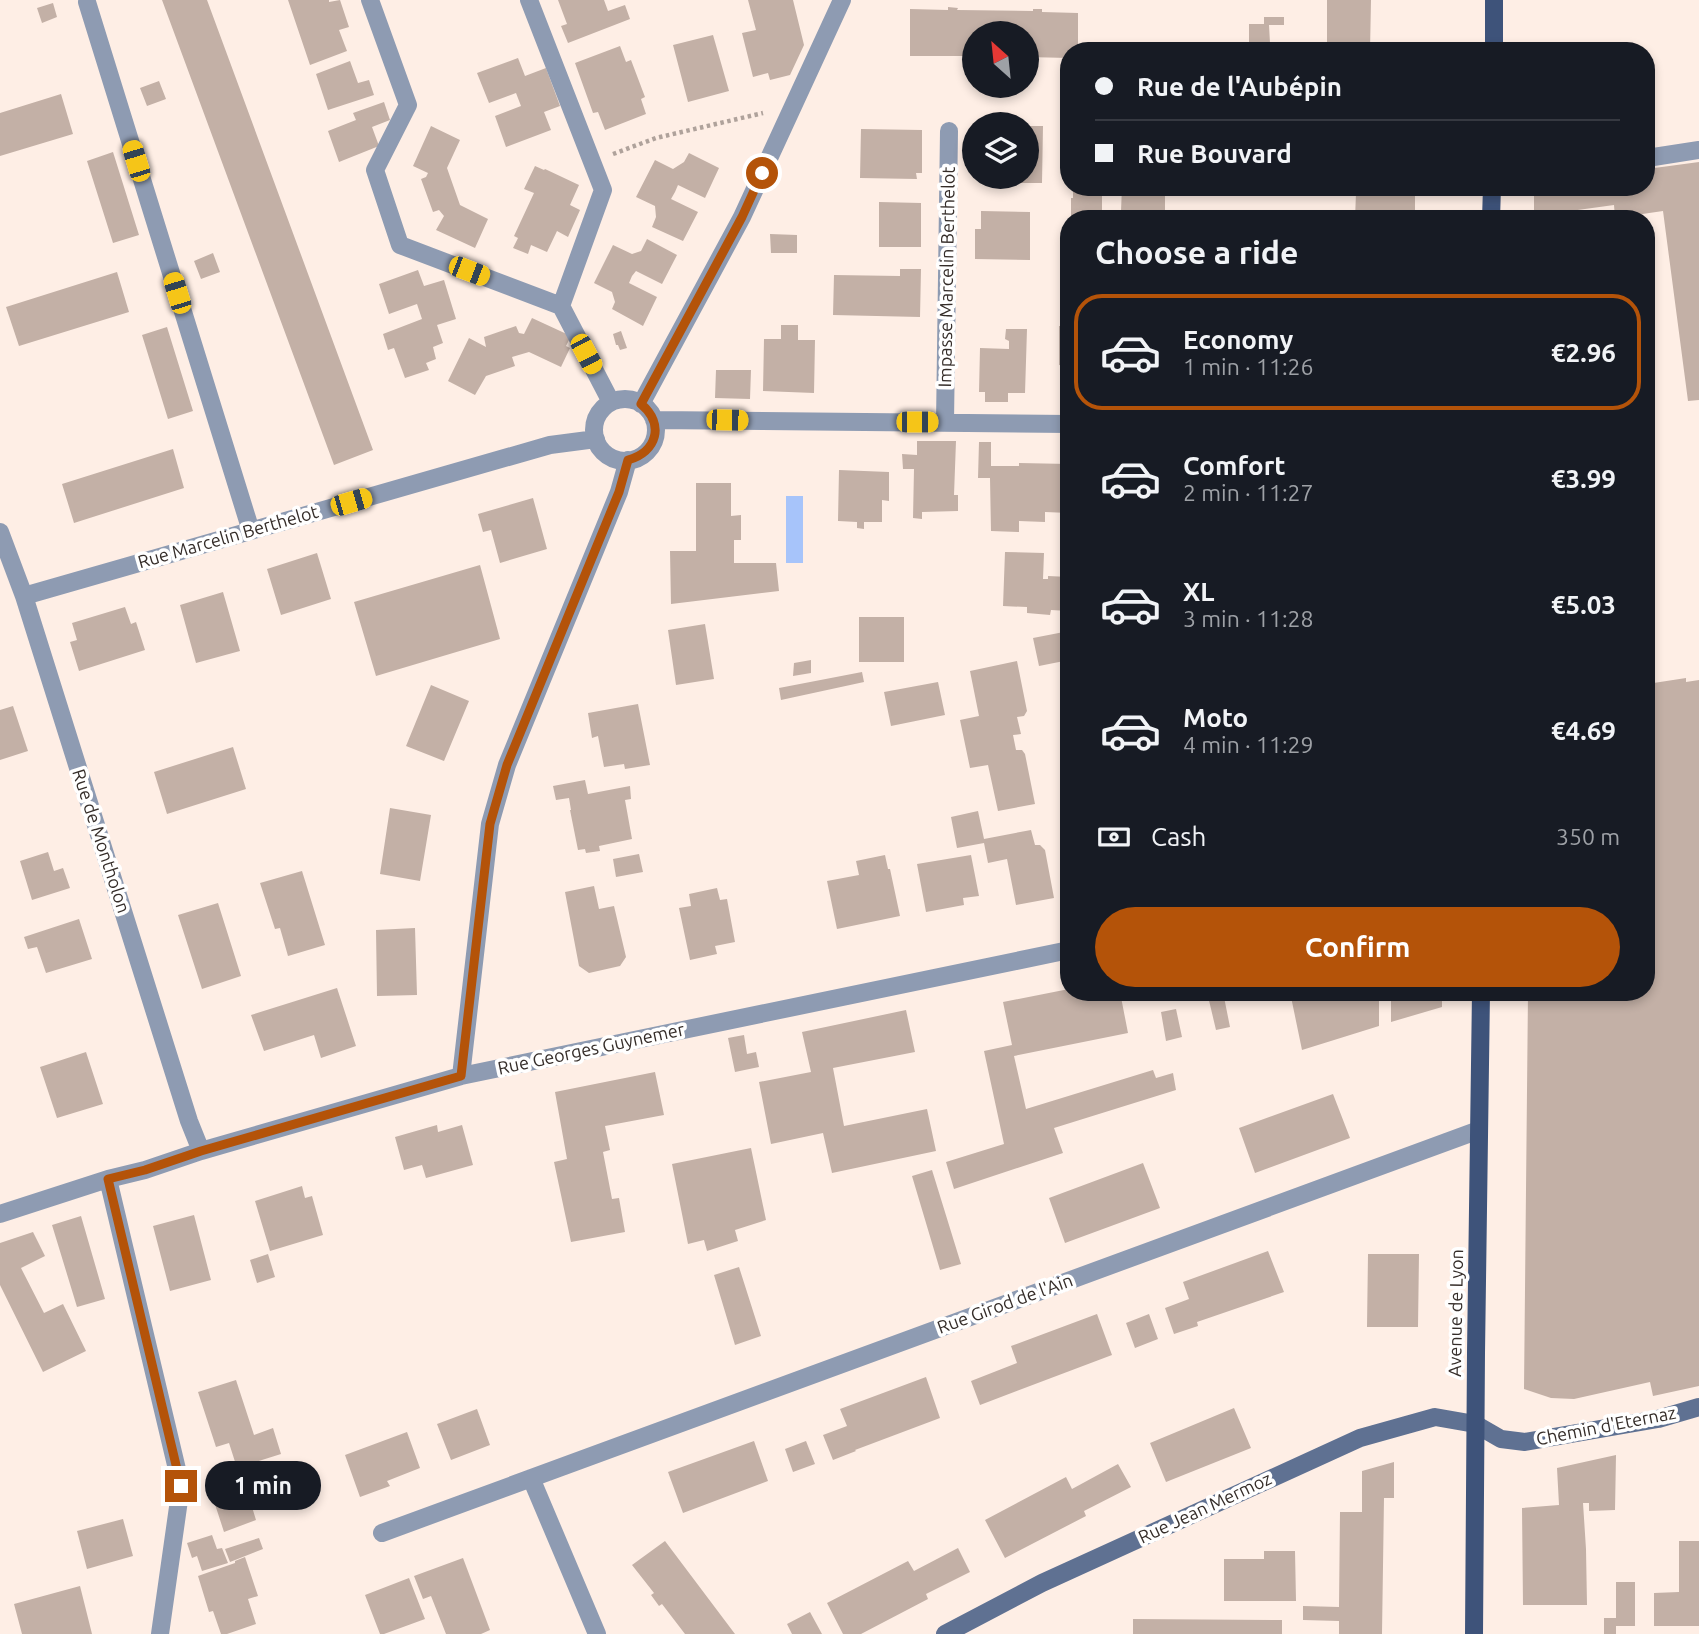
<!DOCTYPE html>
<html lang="en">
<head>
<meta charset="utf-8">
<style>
	:root { --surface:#171b24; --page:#20242c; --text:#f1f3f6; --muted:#9ea1a6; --line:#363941; --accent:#b45309 }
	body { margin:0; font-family:Ubuntu,sans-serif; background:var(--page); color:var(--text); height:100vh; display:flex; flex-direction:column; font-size:26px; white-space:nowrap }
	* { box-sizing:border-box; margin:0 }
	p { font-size:23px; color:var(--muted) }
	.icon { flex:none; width:38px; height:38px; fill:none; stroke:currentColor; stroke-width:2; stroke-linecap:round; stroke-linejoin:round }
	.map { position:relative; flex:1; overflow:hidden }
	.details { position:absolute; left:1060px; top:210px; width:595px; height:791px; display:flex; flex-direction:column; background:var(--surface); border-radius:28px; box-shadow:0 4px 10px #0003 }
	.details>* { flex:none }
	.hud { position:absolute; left:1060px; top:42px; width:595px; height:154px; border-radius:28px; box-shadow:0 4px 10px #0003; display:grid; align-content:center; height:154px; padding:0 35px; background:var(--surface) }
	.needle { width:46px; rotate:333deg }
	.buttons { position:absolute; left:962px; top:21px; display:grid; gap:14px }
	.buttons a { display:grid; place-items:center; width:77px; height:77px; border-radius:50%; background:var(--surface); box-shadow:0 4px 10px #0003; font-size:35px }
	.end { position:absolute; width:32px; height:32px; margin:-16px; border:9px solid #b45309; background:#fff; box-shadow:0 0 0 4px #fff }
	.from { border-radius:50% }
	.bubble { position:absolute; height:49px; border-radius:24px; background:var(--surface); box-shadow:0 4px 10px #0003; font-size:23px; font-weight:700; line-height:49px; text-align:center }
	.car { position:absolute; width:21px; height:42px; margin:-21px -10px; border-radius:9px; box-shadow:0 0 5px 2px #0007; background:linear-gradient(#f5c518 24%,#345 0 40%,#f5c518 0 76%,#345 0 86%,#f5c518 0) }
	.hud b { display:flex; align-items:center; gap:24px; height:66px; font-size:26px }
	.hud b+b { border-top:2px solid var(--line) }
	.hud i { width:18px; height:18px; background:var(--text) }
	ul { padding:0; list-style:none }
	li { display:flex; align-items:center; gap:21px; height:116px; margin:0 14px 10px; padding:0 21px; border:4px solid transparent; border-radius:28px }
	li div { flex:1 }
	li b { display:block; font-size:26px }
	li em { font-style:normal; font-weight:700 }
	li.current { border-color:var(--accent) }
	li>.icon { width:63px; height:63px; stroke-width:1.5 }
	h2 { padding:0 35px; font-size:32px; line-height:84px }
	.pay { display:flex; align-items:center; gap:18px; height:77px; padding:0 35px; font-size:26px }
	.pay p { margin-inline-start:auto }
	.primary-button { display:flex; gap:14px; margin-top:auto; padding:14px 35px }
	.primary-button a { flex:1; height:80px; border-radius:42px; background:var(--accent); color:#fff; font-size:28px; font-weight:700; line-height:80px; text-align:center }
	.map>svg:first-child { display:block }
</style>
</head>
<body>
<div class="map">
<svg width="1699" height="1634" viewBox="0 0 1699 1634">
	<rect width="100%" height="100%" fill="#feeee5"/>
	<path fill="#a7c4fa" d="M786 496H803V563H786Z"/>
	<path fill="#c3b0a6" d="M162 0H207L373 450 334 465Z
		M288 0H329V2L340 0 349 27 339 30 347 51 310 65Z
		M558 0H604L608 11 625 5 630 19 568 43 561 26 567 24Z
		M748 0H793L804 45 790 75 770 80 768 73 753 77 742 33 756 30Z
		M1327 0H1371L1370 51H1327Z
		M53 3 57 17 42 23 37 8Z
		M948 7 958 8 957 10 1033 11V9H1042V12L1078 13V51H1069V58L1027 57V33H975V56H910V9L948 10Z
		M1264 17H1284V25H1269L1270 43H1265V50H1249V24H1264Z
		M713 35 729 91 688 102 673 45Z
		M620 46 626 62 631 60 645 97 641 99 646 114 605 130 598 112 593 113 575 63Z
		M518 58 525 76 546 68 560 106 544 112 551 130 506 147 495 116 521 106 516 93 489 103 477 73Z
		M350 61 358 83 369 80 374 95 328 110 316 74Z
		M159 81 166 99 147 106 140 88Z
		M61 94 73 134 0 156V113Z
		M384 102 390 120 372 127 379 146 339 162 328 131 356 120 353 113Z
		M431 126 460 140 447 168 460 205 488 219 475 248 436 230 444 216 439 210 433 212 421 179 426 177 428 173 413 166Z
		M1027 126H1043L1042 183H980V177H1027Z
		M861 129 922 130V173H916L917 179 860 178Z
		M113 152 139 235 113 243 87 161Z
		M689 153 719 168 705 198 678 185 675 192 671 199 698 212 683 241 652 227 656 217 655 206 636 197 655 160 673 169 684 162Z
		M1699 162V400L1688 401 1663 211 1615 218 1614 205 1534 216V192L1568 187H1647V169Z
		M535 166 544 170 545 169 579 185 570 205 580 210 568 237 557 231 547 252 531 245 528 254 513 248 518 238 514 236 534 193 524 189Z
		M1073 187H1102V219H1071V198H1073Z
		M1122 187H1163V189H1165V212L1121 211Z
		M1356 193 1415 194V219H1355Z
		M879 202 921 203V247H879Z
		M981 211 1030 212V260L975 259V229H981Z
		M770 234 797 235V253H771Z
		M647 239 677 255 662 284 636 271 632 276 629 283 657 297 643 326 612 309 615 302 612 292 594 283 613 245 632 254 641 251Z
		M213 253 220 272 201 279 194 261Z
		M900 269H921L920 317 833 315 834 275 900 276Z
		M418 270 424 286 444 280 456 319 437 325 443 343 433 347 436 359 426 363 429 370 405 378 394 348 388 350 383 334 422 319 417 304 389 314 379 284Z
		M117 272 129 312 19 346 6 307Z
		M532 318 571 336 566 346 570 348 561 367 529 352 512 357 515 366 486 376 475 395 448 381 469 338 486 347 484 337 516 326 519 333 524 334Z
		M781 325H798V340H815L814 393 763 391 764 339H781Z
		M1059 326H1069V393H1065V366L1059 365Z
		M167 327 193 411 168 419 142 335Z
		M1006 329H1027L1025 393H1008V402H985V392H979L980 348 1009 349V341L1005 339Z
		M621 331 627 348 620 350 618 345H616L613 334Z
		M716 370H751L750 399 715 398Z
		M917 441H956L954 495H958V511L922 512V519L913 518 914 469H903L902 454 917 455Z
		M979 442H991V466H1019V463L1069 464V513L1045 512V522L1019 521V532L991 531 990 478H978Z
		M173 449 184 488 74 523 62 484Z
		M839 470 889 472V501L882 500V522H864V529L857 528V522L838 521Z
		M696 483H731V516L741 515V540H734V563H776L779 591 671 604 670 551H696Z
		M533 498 547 549 500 563 491 530 483 532 478 514Z
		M1005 552 1044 553 1043 579H1048V576L1069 577V611L1051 610 1050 615 1027 613V607L1003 606Z
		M317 553 331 599 281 615 267 569Z
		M480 565 500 639 376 676 354 602Z
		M223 592 240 651 196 663 180 605Z
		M125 607 131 624 136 622 145 650 79 671 70 642 77 640 72 623Z
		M859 617H904V662H859Z
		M705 624 714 679 676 685 668 630Z
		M1069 631V660L1039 666 1033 638Z
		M811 660V673L793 676 794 663Z
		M1017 661 1027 711 1024 716 1017 717 1021 734 1013 735 1016 750H1022L1025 754 1035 804 998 811 988 765 970 768 960 720 979 716 970 671Z
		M862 672 864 682 781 700 779 688Z
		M1686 678V682L1699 680V1386L1653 1396 1650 1382 1574 1399 1551 1398 1524 1389 1528 992H1647V684Z
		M938 682 945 715 891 726 884 692Z
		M431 685 469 701 444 761 406 746Z
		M638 704 650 765 625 769 624 764 604 767 598 736 592 738 588 713Z
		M13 706 28 751 0 760V710Z
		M233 747 246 789 167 814 154 772Z
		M585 780 588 794 630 786 631 799 625 800 632 839 599 846 600 851 586 853 585 849 578 850 570 810H571L569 798 556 800 553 786Z
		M390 808 431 815 420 881 380 874Z
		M978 811 984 839 1031 830 1035 845H1040L1045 850 1054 898 1016 905 1007 859 988 863 984 843 957 848 951 817Z
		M48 852 54 871 63 868 70 888 32 900 20 861Z
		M639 854 643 872 616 877 613 859Z
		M885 855 888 869H890L900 916 837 929 827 881 859 875 856 861Z
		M971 855 979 896 963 898 964 905 926 912 917 864Z
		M302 871 325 945 288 956 280 928 275 929 260 883Z
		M594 886 599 909 614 906 626 957 620 966 589 973 579 966 565 892Z
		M717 888 720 900 727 899 735 942 715 946 717 954 690 960 679 908 691 906 689 894Z
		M218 903 241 976 202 989 178 915Z
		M79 919 92 959 46 973 37 947 28 949 24 937Z
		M415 928 417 995 377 996 376 930Z
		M337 988 356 1046 321 1058 314 1035 264 1051 251 1015Z
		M1069 989V992H1120L1128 1033 1014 1056 1026 1109 1153 1070 1156 1078 1173 1073 1176 1090 1054 1128 1063 1153 954 1189 946 1162 1004 1144 984 1051 1012 1045 1003 1002Z
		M1207 992H1223L1230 1027 1216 1030Z
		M1230 992H1247L1248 994 1231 997Z
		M1290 992H1371L1379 999V1026L1302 1050Z
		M1391 992H1442V1007L1391 1022Z
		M1176 1009 1182 1037 1166 1041 1161 1012Z
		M906 1010 915 1052 833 1068 844 1126 927 1109 936 1151 832 1173 823 1133 771 1144 759 1082 811 1072 802 1032Z
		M744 1035 747 1054 756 1052 759 1067 735 1072 728 1038Z
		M86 1052 103 1104 57 1118 40 1067Z
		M655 1072 664 1115 605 1126 610 1150 603 1152 612 1199 619 1198 625 1232 571 1242 554 1162 567 1159 555 1092Z
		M1333 1094 1350 1138 1255 1173 1239 1128Z
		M437 1125 438 1132 462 1125 473 1165 426 1178 422 1165 404 1170 395 1137Z
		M751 1148 766 1220 735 1230 738 1241 707 1251 704 1240 688 1244 672 1164Z
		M1143 1163 1160 1208 1065 1243 1049 1198Z
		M932 1170 961 1264 940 1270 912 1176Z
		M302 1186 305 1198 312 1196 323 1235 270 1251 255 1201Z
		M194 1215 211 1280 170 1291 153 1226Z
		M81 1216 105 1299 77 1307 52 1225Z
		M33 1232 45 1256 21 1268 44 1313 63 1304 86 1351 43 1372 0 1285V1243Z
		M1268 1251 1284 1292 1197 1322 1198 1326 1174 1334 1165 1308 1189 1299 1183 1282Z
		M268 1254 275 1277 257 1283 250 1260Z
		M1368 1254H1419L1418 1327H1367Z
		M739 1267 761 1336 735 1345 714 1275Z
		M1097 1314 1112 1355 980 1405 971 1381 1017 1363 1011 1346Z
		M1149 1314 1158 1339 1135 1348 1126 1323Z
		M926 1377 940 1418 855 1450 856 1451 833 1460 823 1435 847 1426 840 1409Z
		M236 1380 254 1435 273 1428 281 1454 237 1468 229 1443 216 1447 198 1392Z
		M1234 1408 1251 1448 1166 1482 1150 1443Z
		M477 1409 490 1445 451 1460 437 1424Z
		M407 1432 420 1468 387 1481 390 1486 360 1497 345 1455Z
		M754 1441 768 1481 683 1513 668 1472Z
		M806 1441 815 1464 793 1472 785 1449Z
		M1616 1455 1615 1510 1589 1511V1503H1583L1586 1549 1587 1605H1523L1522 1508 1559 1505 1557 1468Z
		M1394 1462V1498H1384L1382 1634H1339V1621L1303 1620V1606L1339 1607 1340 1512H1362V1471Z
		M1118 1464 1131 1487 1084 1511 1086 1516 1005 1558 985 1520 1066 1477 1072 1489Z
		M237 1468 241 1482 244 1481 256 1520 224 1532 211 1492 218 1490 213 1476Z
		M123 1519 133 1556 87 1569 77 1531Z
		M212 1535 217 1549 222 1548 228 1563 202 1571 197 1556 192 1558 187 1543Z
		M259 1538 263 1549 230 1562 225 1549Z
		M665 1541 735 1634H685L662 1604 659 1606 651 1595 654 1593 632 1565Z
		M1679 1541H1699V1626H1654V1593L1679 1592Z
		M958 1548 970 1572 926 1594 928 1599 861 1634H843L827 1603 908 1561 914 1571Z
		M1264 1551H1295L1296 1601H1224V1559H1264Z
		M245 1557 258 1596 248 1599 256 1624 227 1634H221L213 1611 209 1612 198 1576 235 1563V1561Z
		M463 1558 490 1630 481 1634H446L431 1596 423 1599 414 1576Z
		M409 1578 425 1619 384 1634H380L365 1595Z
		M1616 1582H1635V1626H1616V1634H1604V1618H1616Z
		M80 1586 92 1634H22L14 1604Z
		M810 1612 822 1634H792L787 1624Z
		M1133 1619 1282 1620V1634H1133Z"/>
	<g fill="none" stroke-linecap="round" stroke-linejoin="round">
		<path stroke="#afa29b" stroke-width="4.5" stroke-dasharray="3.5 3.5" stroke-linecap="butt" d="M613 154 656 138 763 113"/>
		<path stroke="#8e9bb2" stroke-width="18" d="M1647 158 1699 150"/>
		<path stroke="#8e9bb2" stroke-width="18" d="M370 0 408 105 375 170 400 245 561 306 611 402
			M529 0 603 190 561 306
			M87 2 251 531
			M594 430a31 31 0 1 1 62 0a31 31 0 1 1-62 0Z
			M641 404 742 217 842 0
			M654 420 1069 424
			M945 423 949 131
			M0 532 24 596 189 1121 201 1151
			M24 596 550 445 596 439
			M461 1076 490 824 507 765 619 492 628 460
			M108 1179 181 1486 160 1634
			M0 1214 108 1179 145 1170 201 1151 461 1076 1069 950
			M531 1478 597 1634
			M382 1533 1479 1130"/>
		<path stroke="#5f7192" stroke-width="18" d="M945 1634 1042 1583 1360 1438 1435 1417 1475 1424 1501 1439 1525 1442 1658 1419 1699 1407"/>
		<path stroke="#3e537a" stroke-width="18" d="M1494 51V0
			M1491 219 1492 187
			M1474 1634 1476 1353 1481 992"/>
	</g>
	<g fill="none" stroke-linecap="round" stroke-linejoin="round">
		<path stroke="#b45309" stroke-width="9" d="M181 1486 108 1179 145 1170 201 1151 461 1076 490 824 507 765 619 492 628 460C657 452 665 424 641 404L742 217 762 173"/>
	</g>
	<g text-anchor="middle" stroke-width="7" stroke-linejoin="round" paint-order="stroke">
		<g font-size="18" fill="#352d29" stroke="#fff">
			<text transform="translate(947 277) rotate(-89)" y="6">Impasse Marcelin Berthelot</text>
			<text transform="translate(228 537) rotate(-16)" y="6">Rue Marcelin Berthelot</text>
			<text transform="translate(101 841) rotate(72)" y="6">Rue de Montholon</text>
			<text transform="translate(591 1049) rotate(-12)" y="6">Rue Georges Guynemer</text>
			<text transform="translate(1005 1304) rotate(-20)" y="6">Rue Girod de l'Ain</text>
			<text transform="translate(1456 1313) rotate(-89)" y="6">Avenue de Lyon</text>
			<text transform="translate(1606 1426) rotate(-11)" y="6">Chemin d'Eternaz</text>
			<text transform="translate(1205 1508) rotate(-25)" y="6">Rue Jean Mermoz</text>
		</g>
	</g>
</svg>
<div class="buttons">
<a><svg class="needle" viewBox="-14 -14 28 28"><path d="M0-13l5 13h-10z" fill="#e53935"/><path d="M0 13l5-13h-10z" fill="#9ea1a6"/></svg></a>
<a><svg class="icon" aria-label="layers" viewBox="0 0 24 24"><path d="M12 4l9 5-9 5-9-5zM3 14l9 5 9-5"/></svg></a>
</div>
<i class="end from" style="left:762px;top:173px"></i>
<i class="end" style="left:181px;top:1486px"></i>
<div class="bubble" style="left:205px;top:1461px;width:116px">1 min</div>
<i class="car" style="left:136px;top:161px;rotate:343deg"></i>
<i class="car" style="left:469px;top:271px;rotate:111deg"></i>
<i class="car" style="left:177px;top:293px;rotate:343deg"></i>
<i class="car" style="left:586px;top:354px;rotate:152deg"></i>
<i class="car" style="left:727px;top:420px;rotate:91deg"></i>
<i class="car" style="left:917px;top:422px;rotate:90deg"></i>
<i class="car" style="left:351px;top:502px;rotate:74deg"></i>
<div class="hud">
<b><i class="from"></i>Rue de l'Aubépin</b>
<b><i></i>Rue Bouvard</b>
</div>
<section class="details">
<h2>Choose a ride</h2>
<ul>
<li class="current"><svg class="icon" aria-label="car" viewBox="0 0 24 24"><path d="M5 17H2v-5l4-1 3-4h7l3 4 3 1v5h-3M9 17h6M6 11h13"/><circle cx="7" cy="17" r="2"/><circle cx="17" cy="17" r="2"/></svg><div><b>Economy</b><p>1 min · 11:26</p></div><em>€2.96</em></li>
<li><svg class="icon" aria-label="car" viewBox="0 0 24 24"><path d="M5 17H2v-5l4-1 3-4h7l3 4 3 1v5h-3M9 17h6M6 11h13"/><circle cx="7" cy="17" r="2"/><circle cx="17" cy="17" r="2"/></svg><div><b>Comfort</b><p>2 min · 11:27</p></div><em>€3.99</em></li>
<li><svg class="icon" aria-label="car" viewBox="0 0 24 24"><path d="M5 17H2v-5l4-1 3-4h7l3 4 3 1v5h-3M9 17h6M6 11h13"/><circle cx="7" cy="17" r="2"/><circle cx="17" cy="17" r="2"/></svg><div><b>XL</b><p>3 min · 11:28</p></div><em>€5.03</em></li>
<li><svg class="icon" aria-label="car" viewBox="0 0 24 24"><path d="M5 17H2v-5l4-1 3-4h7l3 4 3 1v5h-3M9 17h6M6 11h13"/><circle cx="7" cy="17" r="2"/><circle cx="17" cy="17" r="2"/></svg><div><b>Moto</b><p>4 min · 11:29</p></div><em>€4.69</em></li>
</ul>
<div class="pay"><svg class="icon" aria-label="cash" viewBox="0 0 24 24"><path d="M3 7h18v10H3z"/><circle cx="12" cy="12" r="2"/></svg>Cash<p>350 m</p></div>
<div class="primary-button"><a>Confirm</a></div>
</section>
</div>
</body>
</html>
